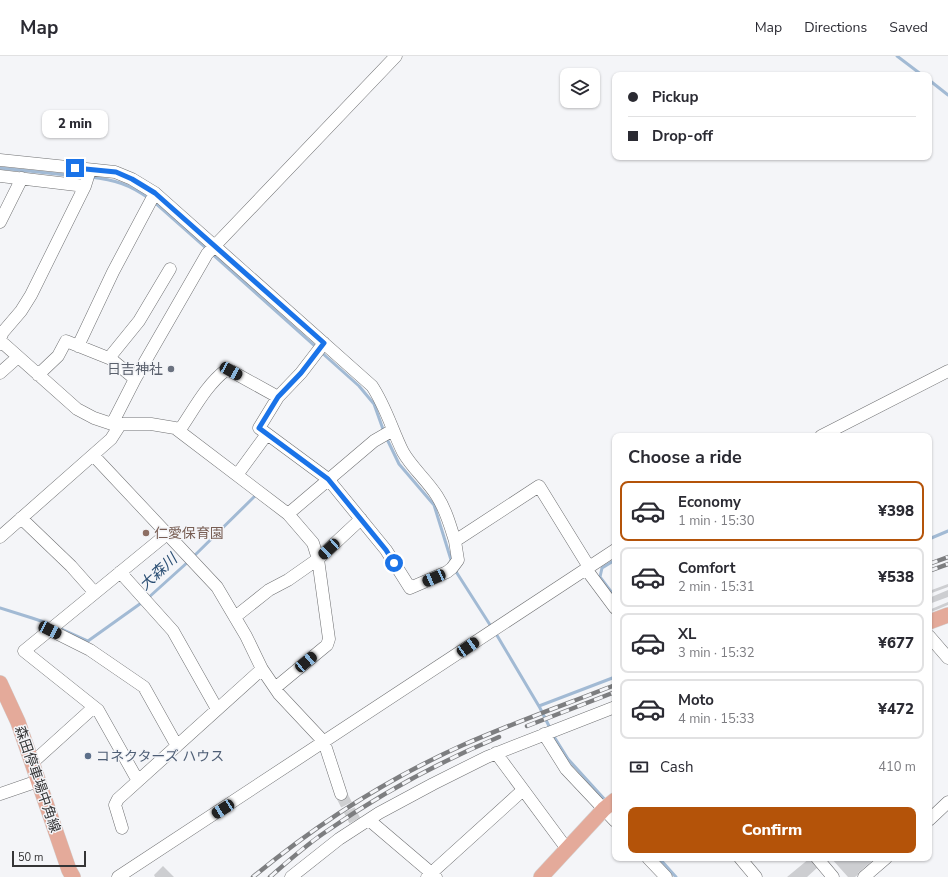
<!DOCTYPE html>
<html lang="en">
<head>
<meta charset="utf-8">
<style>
	:root { --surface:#fff; --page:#f2f2f3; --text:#2b2b33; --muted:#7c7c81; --line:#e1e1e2; --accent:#b45309 }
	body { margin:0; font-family:"Nunito Sans","Noto Sans JP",sans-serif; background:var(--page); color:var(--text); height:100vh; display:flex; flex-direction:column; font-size:15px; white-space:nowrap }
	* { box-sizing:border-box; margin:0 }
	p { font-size:13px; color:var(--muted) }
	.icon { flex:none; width:22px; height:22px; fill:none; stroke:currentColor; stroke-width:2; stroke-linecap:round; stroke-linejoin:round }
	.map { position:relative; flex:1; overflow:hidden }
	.panel { position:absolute; left:612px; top:377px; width:320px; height:428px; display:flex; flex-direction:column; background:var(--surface); border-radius:8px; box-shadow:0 1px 3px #0004 }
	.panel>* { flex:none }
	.banner { position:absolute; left:612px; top:16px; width:320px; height:88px; border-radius:8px; box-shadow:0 1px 3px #0004; display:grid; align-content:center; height:88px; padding:0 16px; background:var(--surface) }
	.controls { position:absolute; left:560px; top:12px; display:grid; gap:8px }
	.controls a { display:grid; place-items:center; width:40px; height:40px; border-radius:8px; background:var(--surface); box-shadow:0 1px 3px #0004; font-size:20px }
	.scale { position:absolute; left:12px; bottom:10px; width:74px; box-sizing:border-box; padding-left:4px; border:2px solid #353536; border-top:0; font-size:11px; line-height:14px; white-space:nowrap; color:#353536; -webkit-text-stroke:3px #f4f5f8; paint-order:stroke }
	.end { position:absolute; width:18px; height:18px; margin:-9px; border:5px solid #1a73e8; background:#fff; box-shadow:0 0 0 2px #fff }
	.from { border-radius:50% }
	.bubble { position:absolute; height:28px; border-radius:8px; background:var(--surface); box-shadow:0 1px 3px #0004; font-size:13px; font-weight:800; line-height:28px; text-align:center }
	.car { position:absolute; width:12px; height:24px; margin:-12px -6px; border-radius:5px; box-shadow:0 0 3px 1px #0007; background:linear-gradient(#222 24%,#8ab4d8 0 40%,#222 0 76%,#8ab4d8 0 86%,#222 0) }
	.banner b { display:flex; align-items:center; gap:14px; height:38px; font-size:15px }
	.banner b+b { border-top:1px solid var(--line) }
	.banner i { width:10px; height:10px; background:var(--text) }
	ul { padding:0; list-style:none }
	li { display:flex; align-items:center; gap:12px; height:60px; margin:0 8px 6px; padding:0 8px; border:2px solid var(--line); border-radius:8px }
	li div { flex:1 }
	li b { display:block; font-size:15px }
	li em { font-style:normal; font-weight:800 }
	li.selected { border-color:var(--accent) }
	li>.icon { width:36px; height:36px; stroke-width:1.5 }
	h2 { padding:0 16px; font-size:18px; line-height:48px }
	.pay { display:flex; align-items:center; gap:10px; height:44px; padding:0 16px; font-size:15px }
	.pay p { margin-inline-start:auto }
	.cta { display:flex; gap:8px; margin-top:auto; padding:8px 16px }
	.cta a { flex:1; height:46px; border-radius:8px; background:var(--accent); color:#fff; font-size:16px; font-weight:800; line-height:46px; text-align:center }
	header { display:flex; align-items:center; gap:24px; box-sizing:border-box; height:56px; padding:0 20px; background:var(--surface); border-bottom:1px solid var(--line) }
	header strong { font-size:19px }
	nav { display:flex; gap:22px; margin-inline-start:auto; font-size:14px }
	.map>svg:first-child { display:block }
</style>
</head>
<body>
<header>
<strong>Map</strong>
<nav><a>Map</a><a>Directions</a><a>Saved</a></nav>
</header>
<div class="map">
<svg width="948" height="821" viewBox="0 0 948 821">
	<rect width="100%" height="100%" fill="#f4f5f8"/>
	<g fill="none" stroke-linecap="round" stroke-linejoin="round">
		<path stroke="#a2bad4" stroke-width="3" d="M897 0 922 19
			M929 24 948 39
			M0 112 85 121
			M90 121C115 124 129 128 150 143
			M154 146 207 193
			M211 197 317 292
			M321 296 359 330 374 348 384 376
			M386 381 399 408 434 449 452 507
			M929 483 948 475
			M193 501 256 439
			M615 504 602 512 600 521 615 541
			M455 514 492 572
			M148 542 189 505
			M0 552 32 562 50 568
			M57 571 88 585 144 545
			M495 576 540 652 551 674
			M539 650 615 621
			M553 679 568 703 607 746
			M659 802 676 821"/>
	</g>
	<path fill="#cdced1" d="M948 528V531L929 538V535Z
		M948 534V541L929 548V542Z
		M948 546V549L929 557V554Z
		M810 802 818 811 807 821H787Z
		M831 802H871L873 804 858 817 859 818 855 821H848Z
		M163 810 174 821H155L154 819Z"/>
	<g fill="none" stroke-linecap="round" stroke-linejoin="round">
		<path stroke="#cecfd1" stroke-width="12" stroke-dasharray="12 6" stroke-linecap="butt" d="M341 738 355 765"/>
		<g stroke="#6f7072" stroke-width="13">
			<path id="minor" d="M0 104 115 116 132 123 155 137 372 330C386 351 392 374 403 396 412 412 427 424 437 440 446 454 450 469 455 485L539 430 589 511
				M0 120 85 130
				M0 166 22 122
				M0 283 3 276 21 255 31 239 85 130 90 114
				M324 287 301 317 278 341 259 372 328 423 386 494 410 532 447 516 452 512 458 504 455 485
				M0 288H4L77 353 94 362 112 368H151L175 372 288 458 313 487 318 503 329 583 327 589 275 632
				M78 290 113 216 155 137
				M109 302 139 265 170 213
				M0 317 18 301
				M38 319 58 300 66 285 111 303 135 323
				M112 368 135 323 207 198 396 0
				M179 375C193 355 206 329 226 314L231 315 278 341
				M821 380 948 315
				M93 399 217 531 246 580 262 613 279 638 324 686 341 738
				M237 419 267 378
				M288 458 374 385 393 374
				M21 462 71 510 95 537
				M0 481 111 383 120 369
				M586 513 615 552
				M120 516 173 575 217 653
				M235 561 269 534 288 524 318 503 361 463
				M50 574 90 594 144 631 177 690
				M929 580 948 602
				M544 678 566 713 615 765
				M496 697 567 793
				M32 707 94 651
				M138 725 98 654 24 595 167 478
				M0 738 38 725
				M369 764 436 821
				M929 764 948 746
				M122 772 115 749 118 743 262 613
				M648 802 666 821
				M740 802 756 821
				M817 802 833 821
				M118 821 615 494
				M291 821 339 783 379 757 433 728 487 701 615 651
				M427 821 523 734
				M864 821 886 802"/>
		</g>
		<g stroke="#d3d3d3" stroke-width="16">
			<path id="major" d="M929 566 948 559
				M0 627 18 666 69 814 73 821
				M541 821 604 753 615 744"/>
		</g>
		<use href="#minor" stroke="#fff" stroke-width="12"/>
		<use href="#major" stroke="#e4aa9a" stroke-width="15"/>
		<g stroke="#7d7e80" stroke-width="4.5">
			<path id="rail" d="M929 508 948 501
				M929 515 948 508
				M527 670 615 636
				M253 821C317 768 387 723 463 689 513 667 564 649 615 629
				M270 821C287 806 305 790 324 777 377 740 439 706 499 681"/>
		</g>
		<use href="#rail" stroke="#f4f5f8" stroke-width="3" stroke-dasharray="9" stroke-linecap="butt"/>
	</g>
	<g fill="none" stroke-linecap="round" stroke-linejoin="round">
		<path stroke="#1a73e8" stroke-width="5" d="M75 112 116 116 132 123 155 137 324 287 301 317 278 341 259 372 328 423 386 494 394 507"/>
	</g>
	<circle fill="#6b7280" stroke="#f4f5f8" stroke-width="1.5" cx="171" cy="313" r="4"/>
	<circle fill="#8d6e63" stroke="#f4f5f8" stroke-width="1.5" cx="146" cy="477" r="4"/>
	<circle fill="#5c6f8a" stroke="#f4f5f8" stroke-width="1.5" cx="88" cy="700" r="4"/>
	<g text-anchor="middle" stroke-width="3" stroke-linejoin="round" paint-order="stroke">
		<g font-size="14" fill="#5b616d" stroke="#f4f5f8" text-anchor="end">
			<text x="163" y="318">日吉神社</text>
		</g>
		<g font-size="14" fill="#785e54" stroke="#f4f5f8" text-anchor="start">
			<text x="154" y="482">仁愛保育園</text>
		</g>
		<g font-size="14" fill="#4e5e75" stroke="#f4f5f8" text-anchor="start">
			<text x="96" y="705">コネクターズ ハウス</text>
		</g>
		<g font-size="14" fill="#353536" stroke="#f4f5f8">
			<text transform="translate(38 723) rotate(71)" y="5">森田停車場中角線</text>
		</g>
		<g font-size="15" font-style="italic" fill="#2a4e73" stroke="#f4f5f8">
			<text transform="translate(158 516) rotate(-43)" y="5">大森川</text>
		</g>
	</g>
</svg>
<div class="controls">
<a><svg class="icon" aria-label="layers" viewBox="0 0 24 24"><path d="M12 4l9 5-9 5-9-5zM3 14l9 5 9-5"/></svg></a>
</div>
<div class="scale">50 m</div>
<i class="end from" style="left:394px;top:507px"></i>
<i class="end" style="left:75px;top:112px"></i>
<div class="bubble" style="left:42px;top:54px;width:66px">2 min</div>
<i class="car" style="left:231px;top:315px;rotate:119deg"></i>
<i class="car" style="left:329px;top:493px;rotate:227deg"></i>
<i class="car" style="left:434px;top:522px;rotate:246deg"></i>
<i class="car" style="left:50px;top:574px;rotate:116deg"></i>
<i class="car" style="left:468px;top:591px;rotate:56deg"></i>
<i class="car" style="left:306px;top:606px;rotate:50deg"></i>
<i class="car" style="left:223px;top:753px;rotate:237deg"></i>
<div class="banner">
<b><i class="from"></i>Pickup</b>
<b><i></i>Drop-off</b>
</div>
<section class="panel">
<h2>Choose a ride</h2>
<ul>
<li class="selected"><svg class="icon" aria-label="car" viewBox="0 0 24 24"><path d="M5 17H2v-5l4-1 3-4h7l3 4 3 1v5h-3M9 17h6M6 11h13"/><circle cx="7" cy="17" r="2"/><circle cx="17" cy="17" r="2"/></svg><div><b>Economy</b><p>1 min · 15:30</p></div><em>¥398</em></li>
<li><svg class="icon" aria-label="car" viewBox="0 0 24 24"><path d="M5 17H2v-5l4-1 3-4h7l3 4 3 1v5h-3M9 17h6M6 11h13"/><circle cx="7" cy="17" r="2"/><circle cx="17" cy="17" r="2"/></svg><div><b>Comfort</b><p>2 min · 15:31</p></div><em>¥538</em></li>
<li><svg class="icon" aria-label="car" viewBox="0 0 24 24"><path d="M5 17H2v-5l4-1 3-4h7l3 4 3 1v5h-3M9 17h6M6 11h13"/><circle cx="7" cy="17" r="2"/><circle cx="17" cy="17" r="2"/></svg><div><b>XL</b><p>3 min · 15:32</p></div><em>¥677</em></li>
<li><svg class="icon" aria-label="car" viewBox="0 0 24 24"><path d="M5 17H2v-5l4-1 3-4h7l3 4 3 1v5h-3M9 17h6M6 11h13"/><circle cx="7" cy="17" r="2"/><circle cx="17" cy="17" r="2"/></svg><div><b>Moto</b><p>4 min · 15:33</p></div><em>¥472</em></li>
</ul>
<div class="pay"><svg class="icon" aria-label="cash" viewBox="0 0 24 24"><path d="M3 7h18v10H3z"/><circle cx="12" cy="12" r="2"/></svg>Cash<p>410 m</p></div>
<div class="cta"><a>Confirm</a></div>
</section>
</div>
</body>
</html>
